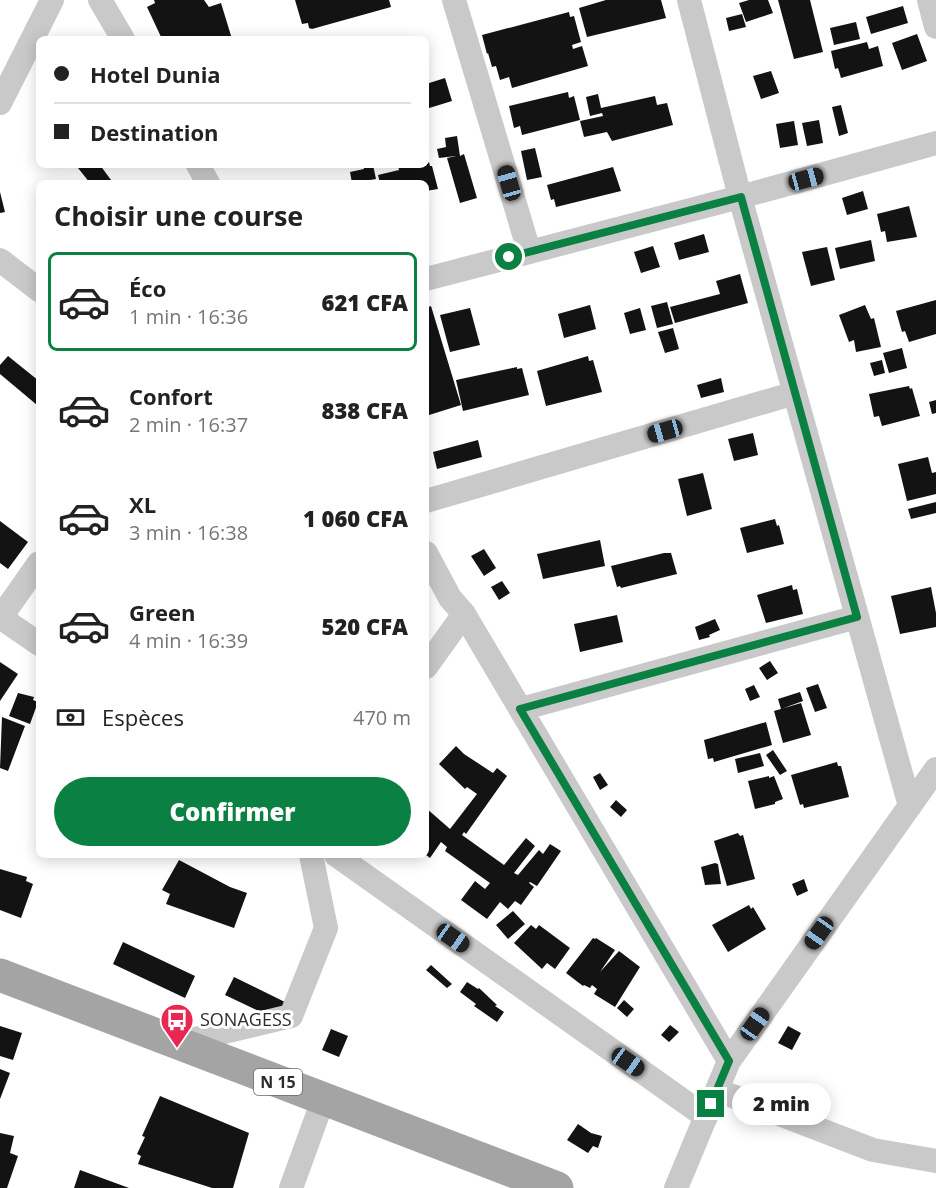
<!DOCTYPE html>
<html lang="fr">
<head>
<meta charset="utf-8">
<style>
	:root { --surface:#fff; --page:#f2f2f2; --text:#222; --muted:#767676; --line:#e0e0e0; --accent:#0b8043 }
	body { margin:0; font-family:"Open Sans",sans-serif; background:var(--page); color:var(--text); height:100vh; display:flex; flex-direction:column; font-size:22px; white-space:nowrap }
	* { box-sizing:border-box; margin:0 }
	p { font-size:20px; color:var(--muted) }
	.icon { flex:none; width:33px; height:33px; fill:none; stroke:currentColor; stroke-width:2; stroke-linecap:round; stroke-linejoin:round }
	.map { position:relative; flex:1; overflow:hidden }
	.drawer { position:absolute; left:36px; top:180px; width:393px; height:678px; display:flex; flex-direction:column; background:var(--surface); border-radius:9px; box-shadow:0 3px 15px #0003 }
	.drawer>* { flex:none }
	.hud { position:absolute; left:36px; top:36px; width:393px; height:132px; border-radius:9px; box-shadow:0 3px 15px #0003; display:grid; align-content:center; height:132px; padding:0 18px; background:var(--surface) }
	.end { position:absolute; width:27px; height:27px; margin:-14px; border:8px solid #0b8043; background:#fff; box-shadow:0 0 0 3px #fff }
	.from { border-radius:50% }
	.bubble { position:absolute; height:42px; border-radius:21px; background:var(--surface); box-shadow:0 3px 15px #0003; font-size:20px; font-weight:800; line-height:42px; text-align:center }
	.car { position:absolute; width:18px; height:36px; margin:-18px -9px; border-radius:8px; box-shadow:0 0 4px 2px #0007; background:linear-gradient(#222 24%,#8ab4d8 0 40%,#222 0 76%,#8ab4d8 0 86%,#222 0) }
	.hud b { display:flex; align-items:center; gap:21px; height:57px; font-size:22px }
	.hud b+b { border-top:2px solid var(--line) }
	.hud i { width:15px; height:15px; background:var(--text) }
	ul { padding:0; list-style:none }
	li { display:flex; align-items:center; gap:18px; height:99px; margin:0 12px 9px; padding:0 6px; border:3px solid transparent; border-radius:9px }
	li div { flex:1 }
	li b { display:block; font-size:22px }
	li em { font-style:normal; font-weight:800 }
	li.active { border-color:var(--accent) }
	li>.icon { width:54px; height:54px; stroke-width:1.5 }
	h2 { padding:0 18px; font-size:27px; line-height:72px }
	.pay { display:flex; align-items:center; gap:15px; height:66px; padding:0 18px; font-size:22px }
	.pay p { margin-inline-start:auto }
	.cta { display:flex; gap:12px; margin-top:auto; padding:12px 18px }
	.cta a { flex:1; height:69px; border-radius:36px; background:var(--accent); color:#fff; font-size:24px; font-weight:800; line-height:69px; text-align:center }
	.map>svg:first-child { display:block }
</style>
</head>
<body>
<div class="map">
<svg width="936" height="1188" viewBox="0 0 936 1188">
	<rect width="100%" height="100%" fill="#fff"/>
	<path fill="#131313" d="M154 0H204L209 7 221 3 232 39H162L147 7 155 3Z
		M295 0H389L391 7 312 29 309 28 308 23 302 24Z
		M606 0H661L666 18 587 37 579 8Z
		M749 0H768L773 13 746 22 739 3Z
		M778 0H810L823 52 794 59Z
		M903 6 908 23 871 34 866 17Z
		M569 12 570 17 574 16 581 42 572 45 573 49 582 46 588 66 512 88 509 77 500 80 496 66 492 67 488 53 487 54 482 35Z
		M742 14 746 27 729 31 726 18Z
		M856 22 860 39 834 45 830 28Z
		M917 34 927 61 902 70 892 43Z
		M867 42 869 49 878 46 883 66 841 78 838 68 835 69 831 51Z
		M771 71 779 93 761 99 753 76Z
		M445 78 452 101 426 109V84Z
		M568 92 569 98 574 96 580 120 522 135 520 126 514 128 509 106Z
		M598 94 601 108 655 96 657 105 667 103 673 125 612 141 607 132 584 137 580 121 603 116 602 113 590 116 586 97Z
		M841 105 848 133 839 136 832 107Z
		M819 120 823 143 807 146 802 123Z
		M794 121 798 145 780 148 776 124Z
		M457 136 460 156 464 154 477 198 460 203 447 158 456 156 439 158 437 149 446 147 445 138Z
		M535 148 542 177 527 180 521 151Z
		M429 162 430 166H432L438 189 426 191V183H380L378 175 399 170 398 165H412L406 168 426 165Z
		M81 165H100L111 180 107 183H90L78 168Z
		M363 165H373L376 179 352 183 350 172 364 169Z
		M613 167 621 191 556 207 554 199 551 200 547 185Z
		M863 191 868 209 847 215 842 198Z
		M0 192 5 212 0 213Z
		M909 206 917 237 887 242 885 231 881 232 877 214Z
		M704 234 709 252 679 260 674 243Z
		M871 240 875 261 840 269 835 248Z
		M653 246 660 267 641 273 634 252Z
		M827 247 835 280 811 286 802 252Z
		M740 274 748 303 675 323 670 307 720 294 716 281Z
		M936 300V334L909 342 905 331 902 332 896 311Z
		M667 302 673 324 657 328 651 306Z
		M590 305 596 329 564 338 558 314Z
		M865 305 871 319 874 318 881 347 856 352 854 340 849 342 839 315Z
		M431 306 461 405 426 416V308Z
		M470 308 480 345 450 352 440 315Z
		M640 308 646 330 630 334 624 313Z
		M673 328 679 349 665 353 658 332Z
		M902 348 907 368 889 373 883 353Z
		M8 356 39 381V402L37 405 0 374V365Z
		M588 356 589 361 593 360 602 392 546 406 537 371Z
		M882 360 885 373 874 376 870 363Z
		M517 367V369L522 368 529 395 463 411 456 380Z
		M721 378 724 392 701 398 697 385Z
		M909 386 910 389 912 388 920 416 882 426 879 416 874 417 869 394Z
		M936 400V413L932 414 929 402Z
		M753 433 758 455 734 461 728 439Z
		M478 440 482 457 437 469 433 452Z
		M928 457 932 473 936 472V494L907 501 898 464Z
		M703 473 712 509 687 516 678 479Z
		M936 502V513L911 519 908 509Z
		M775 519 777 526 779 525 784 544 747 553 740 528Z
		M0 521 28 542 8 569 0 563Z
		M600 540 605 566 543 579 537 554Z
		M484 549 496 568 484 576 471 556Z
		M664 553H671L677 574 621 588 620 586 617 587 611 566Z
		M502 581 510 593 499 600 491 587Z
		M792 585 793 590 797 589 803 614 766 623 757 595Z
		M931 587 936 613V627L900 634 891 596Z
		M617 615 623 642 580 652 574 624Z
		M715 619 720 630 709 635 710 637 699 640 695 627Z
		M770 661 778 673 767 680 759 668Z
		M0 662 18 674 0 701Z
		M818 684 827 708 815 712 806 688Z
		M754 685 760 697 750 701 745 689Z
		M800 692 803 701 781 709 778 699Z
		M18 693 34 697 33 700 38 702 30 724 9 716Z
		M801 703 811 735 783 743 774 711Z
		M2 717 25 726 8 771 0 768Z
		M766 722 772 745 714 762 713 758 708 759 704 740Z
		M456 746 464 754 493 773 497 768 507 776 466 834 464 832 462 835 504 865 526 838 535 846 514 873 518 875 539 850 543 854 550 844 561 851 537 886 530 882 529 883 534 887 521 905 515 901 508 909 500 902 487 919 461 900 475 881 485 889 490 883 445 851 447 847 441 842 430 858 426 855V808L450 829 477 794 467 787 465 789 439 764Z
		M773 750 787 771 780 775 766 755Z
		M760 753 764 766 738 773 735 759Z
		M837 762 838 766H841L849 797 804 808 803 804 800 805 791 775Z
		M600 773 608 785 600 790 593 777Z
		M769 776V778L774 776 783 799 775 802V804L755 809 748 781Z
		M616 800 627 810 621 817 610 807Z
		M738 833 740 836 743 835 755 879 727 886 714 841Z
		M179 860 230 887 247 893 234 928 166 904 170 894 162 890Z
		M715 863 718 864 721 884 705 885 701 867Z
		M0 869 27 877 26 881 33 884 21 918 0 910Z
		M804 879 808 891 797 896 792 884Z
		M749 905 751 909 753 907 766 929 728 952 712 925Z
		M513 911 525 924 508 939 496 925Z
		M531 925 536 929 539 925 570 948 555 969 547 963 542 969 514 943Z
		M593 938 595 939 596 938 615 950 600 972 619 951 640 967 615 1007 594 994 597 989 592 985 590 988 584 985 583 986 566 973Z
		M123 942 195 976 185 998 113 964Z
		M431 965 452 984 447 988 426 970Z
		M234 977 293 1006 284 1023 225 995Z
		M467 982 478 989 479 988 497 1005 495 1006 504 1012 497 1022 474 1006 476 1004 460 992Z
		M624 1000 634 1009 627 1017 617 1008Z
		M670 1025 679 1032 669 1042 661 1035Z
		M0 1026 22 1033 13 1060 0 1056Z
		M788 1026 801 1033 792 1050 778 1043Z
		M331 1029 348 1036 339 1057 322 1050Z
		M0 1069 10 1073 0 1099Z
		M160 1096 249 1133 233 1188H212L138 1164 141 1156 137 1154 145 1137 142 1136Z
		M578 1124 591 1133 602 1136 598 1148 593 1146 588 1153 567 1140Z
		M0 1133 14 1136 10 1153 18 1156 7 1188H0Z
		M80 1170 129 1188H74Z"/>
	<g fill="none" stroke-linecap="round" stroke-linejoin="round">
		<path stroke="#c9c9c9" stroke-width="24" d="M100 0 123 39
			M454 0 529 251
			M689 0 740 197 910 806
			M929 0 936 27
			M0 103 52 0
			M198 165 208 183
			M0 260 39 290
			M426 279 740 197 936 143
			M426 501 795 393
			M426 553 450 598 464 614 729 1061 676 1188
			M0 617 39 644
			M1 617 39 563
			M426 667 464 614
			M521 709 857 617
			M336 855 706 1117
			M178 1043 291 1016 326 928 311 855
			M729 1061 936 769
			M717 1090 873 1150 936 1161
			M291 1188 323 1100"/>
		<path stroke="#a4a4a4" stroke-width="33" d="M0 975 557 1188"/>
	</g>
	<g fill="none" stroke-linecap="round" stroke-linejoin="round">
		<path stroke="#0b8043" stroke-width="8" d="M509 257 741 197 857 617 520 709 729 1061 711 1104"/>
	</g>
	<defs>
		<g id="bus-pin" transform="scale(1.725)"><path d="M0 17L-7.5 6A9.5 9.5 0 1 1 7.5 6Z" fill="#e82853" stroke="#fff"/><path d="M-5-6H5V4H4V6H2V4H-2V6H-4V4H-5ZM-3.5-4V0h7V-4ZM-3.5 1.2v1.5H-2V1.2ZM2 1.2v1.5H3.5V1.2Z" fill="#fff"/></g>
	</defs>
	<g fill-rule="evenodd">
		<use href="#bus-pin" x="177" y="1020"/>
	</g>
	<g text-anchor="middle" stroke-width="6" stroke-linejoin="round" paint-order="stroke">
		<rect fill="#fff" stroke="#6b6b6b" stroke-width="1.5" x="254" y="1069" width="48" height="26" rx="4.5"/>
		<g font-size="16" font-weight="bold" fill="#2c2c2c">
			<text x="278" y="1088">N 15</text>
		</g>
		<g font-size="18" fill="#2c2c2c" stroke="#fff" text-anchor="start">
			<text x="200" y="1026">SONAGESS</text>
		</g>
	</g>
</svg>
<i class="end from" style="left:509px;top:257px"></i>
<i class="end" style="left:711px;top:1104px"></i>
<div class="bubble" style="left:732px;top:1083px;width:99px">2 min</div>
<i class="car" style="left:806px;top:179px;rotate:75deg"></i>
<i class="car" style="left:509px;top:183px;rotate:344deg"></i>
<i class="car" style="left:665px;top:431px;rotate:254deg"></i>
<i class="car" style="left:819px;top:933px;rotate:215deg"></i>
<i class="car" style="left:453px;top:938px;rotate:125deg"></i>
<i class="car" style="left:755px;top:1024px;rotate:35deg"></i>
<i class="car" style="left:628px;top:1062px;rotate:125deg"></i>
<div class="hud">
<b><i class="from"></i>Hotel Dunia</b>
<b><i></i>Destination</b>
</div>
<section class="drawer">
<h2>Choisir une course</h2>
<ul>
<li class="active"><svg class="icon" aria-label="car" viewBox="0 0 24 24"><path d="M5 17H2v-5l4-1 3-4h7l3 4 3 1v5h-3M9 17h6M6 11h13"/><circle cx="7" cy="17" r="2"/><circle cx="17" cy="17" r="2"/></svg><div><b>Éco</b><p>1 min · 16:36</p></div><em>621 CFA</em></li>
<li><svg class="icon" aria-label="car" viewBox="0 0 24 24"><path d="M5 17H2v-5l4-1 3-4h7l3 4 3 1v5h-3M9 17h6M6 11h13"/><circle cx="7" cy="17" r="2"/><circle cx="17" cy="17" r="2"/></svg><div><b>Confort</b><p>2 min · 16:37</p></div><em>838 CFA</em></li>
<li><svg class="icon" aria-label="car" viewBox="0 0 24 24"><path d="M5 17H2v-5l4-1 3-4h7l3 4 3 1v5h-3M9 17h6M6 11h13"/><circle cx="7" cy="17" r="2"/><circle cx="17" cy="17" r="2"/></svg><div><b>XL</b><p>3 min · 16:38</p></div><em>1 060 CFA</em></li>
<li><svg class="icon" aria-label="car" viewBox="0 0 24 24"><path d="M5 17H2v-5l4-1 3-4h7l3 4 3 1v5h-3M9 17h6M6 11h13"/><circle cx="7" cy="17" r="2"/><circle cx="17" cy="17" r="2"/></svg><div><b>Green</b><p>4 min · 16:39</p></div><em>520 CFA</em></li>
</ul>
<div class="pay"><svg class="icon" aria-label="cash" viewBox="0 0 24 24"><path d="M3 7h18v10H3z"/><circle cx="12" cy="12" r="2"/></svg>Espèces<p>470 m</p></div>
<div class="cta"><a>Confirmer</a></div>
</section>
</div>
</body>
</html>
